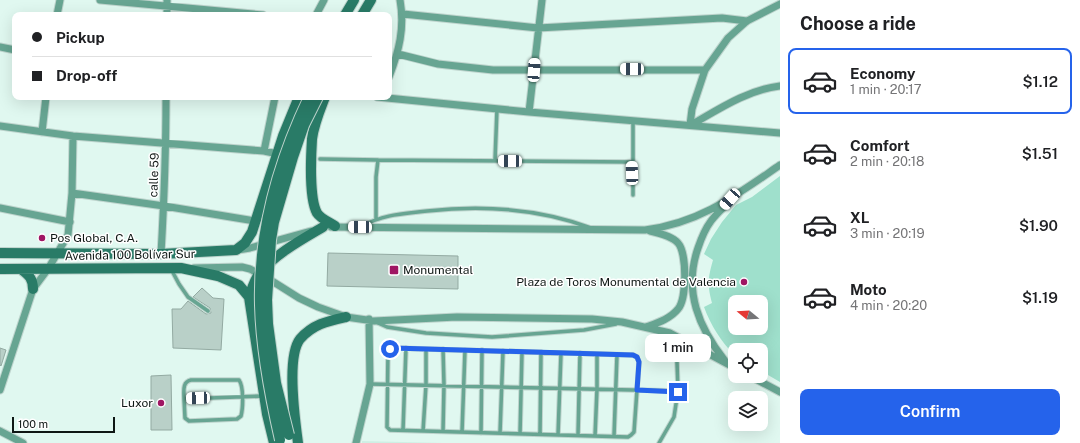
<!DOCTYPE html>
<html lang="en">
<head>
<meta charset="utf-8">
<style>
	:root { --surface:#fff; --page:#f2f2f2; --text:#202124; --muted:#757577; --line:#e0e0e0; --accent:#2563eb }
	body { margin:0; font-family:"Public Sans",sans-serif; background:var(--page); color:var(--text); height:100vh; display:flex; flex-direction:column; font-size:15px; white-space:nowrap }
	* { box-sizing:border-box; margin:0 }
	p { font-size:13px; color:var(--muted) }
	.icon { flex:none; width:22px; height:22px; fill:none; stroke:currentColor; stroke-width:2; stroke-linecap:round; stroke-linejoin:round }
	.map { position:relative; flex:1; overflow:hidden }
	.details { display:flex; flex-direction:column; background:var(--surface); width:300px }
	.details>* { flex:none }
	.hud { position:absolute; left:12px; top:12px; width:380px; height:88px; border-radius:8px; box-shadow:0 4px 16px #0002; display:grid; align-content:center; height:88px; padding:0 20px; background:var(--surface) }
	.needle { width:26px; rotate:288deg }
	.buttons { position:absolute; left:728px; top:295px; display:grid; gap:8px }
	.buttons a { display:grid; place-items:center; width:40px; height:40px; border-radius:8px; background:var(--surface); box-shadow:0 4px 16px #0002; font-size:20px }
	.scale { position:absolute; left:12px; bottom:10px; width:103px; box-sizing:border-box; padding-left:4px; border:2px solid #0e1714; border-top:0; font-size:11px; line-height:14px; white-space:nowrap; color:#0e1714; -webkit-text-stroke:3px #fff; paint-order:stroke }
	.end { position:absolute; width:18px; height:18px; margin:-9px; border:5px solid #2563eb; background:#fff; box-shadow:0 0 0 2px #fff }
	.from { border-radius:50% }
	.bubble { position:absolute; height:28px; border-radius:8px; background:var(--surface); box-shadow:0 4px 16px #0002; font-size:13px; font-weight:600; line-height:28px; text-align:center }
	.car { position:absolute; width:12px; height:24px; margin:-12px -6px; border-radius:5px; box-shadow:0 0 3px 1px #0007; background:linear-gradient(#fff 24%,#345 0 40%,#fff 0 76%,#345 0 86%,#fff 0) }
	.hud b { display:flex; align-items:center; gap:14px; height:38px; font-size:15px }
	.hud b+b { border-top:1px solid var(--line) }
	.hud i { width:10px; height:10px; background:var(--text) }
	ul { padding:0; list-style:none }
	li { display:flex; align-items:center; gap:12px; height:66px; margin:0 8px 6px; padding:0 12px; border:2px solid transparent; border-radius:8px }
	li div { flex:1 }
	li b { display:block; font-size:15px }
	li em { font-style:normal; font-weight:600 }
	li.on { border-color:var(--accent) }
	li>.icon { width:36px; height:36px; stroke-width:1.5 }
	h2 { padding:0 20px; font-size:18px; line-height:48px }
	.button { display:flex; gap:8px; margin-top:auto; padding:8px 20px }
	.button a { flex:1; height:46px; border-radius:8px; background:var(--accent); color:#fff; font-size:16px; font-weight:600; line-height:46px; text-align:center }
	main { display:flex; flex:1; min-height:0 }
	.map>svg:first-child { display:block }
</style>
</head>
<body>
<main>
<div class="map">
<svg width="780" height="443" viewBox="0 0 780 443">
	<rect width="100%" height="100%" fill="#e0f8f0"/>
	<path fill="#ceefe4" d="M362 441 443 443H362Z"/>
	<path fill="#9fe0cc" fill-rule="evenodd" d="M780 176V382L761 371V350H735V356C721 341 711 326 704 307L712 303C707 284 708 278 713 260L704 254 711 239 722 222 736 205 752 197ZM735 302H761V328H735Z"/>
	<path fill="#b9d0c8" stroke="#93aaa2" d="M328 253 458 256V289L327 286Z
		M202 288 213 298 224 299 221 350 173 348 172 309H181L188 301 206 314 211 313 210 308 193 297Z
		M0 348 6 350 1 366 0 365Z
		M171 375 172 430H151V376Z"/>
	<g fill="none" stroke-linecap="round" stroke-linejoin="round">
		<g stroke="#bed4cd" stroke-width="5.5">
			<path id="lane" d="M633 120V195
				M320 159 378 160
				M495 160 497 109
				M376 219V177L378 160 632 162
				M362 226C385 214 402 214 427 211 483 205 538 208 591 228
				M171 269 179 284 188 297 208 311
				M378 323 387 327 426 333 492 337 584 330 616 324
				M393 348 633 355 637 357 639 362 634 432 631 435 628 437 390 430 387 427 388 351Z
				M370 384 678 391
				M184 399 185 418 189 421 237 419 241 416C243 408 244 387 239 380H191C182 382 184 391 184 399L264 396
				M403 430 406 348
				M423 431 426 385V349
				M443 431 444 385 443 349
				M462 432 465 350
				M481 433 482 350
				M500 433 503 351
				M520 434 522 352
				M540 434 541 352
				M558 435 561 353
				M578 435 580 353
				M595 436 597 389V354
				M614 436 617 355
				M659 443 674 417 678 391 677 362 670 333"/>
		</g>
		<g stroke="#bed4cd" stroke-width="9">
			<path id="street" d="M100 0 263 15
				M403 14 538 28 722 18 747 21
				M57 15 60 0
				M167 15V0
				M316 15 324 0
				M0 47 15 50
				M398 54 438 64 493 70H705
				M389 77C399 51 405 28 400 0
				M377 97 529 112 780 133
				M529 112 542 0
				M690 125 692 109 705 70 728 38 747 21 780 4
				M691 125C719 109 747 90 780 86
				M0 126 73 136 264 151 278 154
				M42 132 46 97
				M264 151 275 97
				M72 193 164 206 255 221
				M0 208 70 222
				M331 227 645 230C700 223 735 196 780 165
				M238 250 250 248 311 231
				M161 254C164 202 166 150 166 97
				M194 268 242 267 250 269 272 281 299 298 318 307 346 317 374 321 457 317 592 319 622 322 670 333 735 368
				M646 327C657 323 670 319 678 309 687 299 687 253 678 243 672 236 659 233 650 231
				M725 361C699 328 683 291 698 248 701 239 705 229 711 221 716 214 722 209 728 203
				M750 376 780 392
				M0 390 33 289 48 269 68 235 72 193 73 136
				M0 431 23 443
				M356 443 370 384 369 319"/>
		</g>
		<g stroke="#bed4cd" stroke-width="12">
			<path id="secondary" d="M345 15 354 0
				M362 15 371 0
				M325 97C320 110 314 124 312 139 311 155 309 199 317 213 321 219 329 222 335 226
				M0 253 161 254 236 250 245 243 252 232 283 136 299 97
				M0 269 181 268 218 276 239 285 249 297 267 414 274 443
				M22 270C29 275 33 279 33 289
				M249 297C252 289 254 281 259 274 275 254 301 240 323 227
				M298 443C295 421 286 357 300 339 313 324 328 321 346 317"/>
		</g>
		<use href="#lane" stroke="#67a592" stroke-width="3.5"/>
		<use href="#street" stroke="#67a592" stroke-width="7"/>
		<use href="#secondary" stroke="#297b67" stroke-width="10"/>
		<g stroke="#bed4cd" stroke-width="12" stroke-linecap="butt">
			<path id="secondary-bridge" d="M289 435 276 383 268 324 267 300 271 240 274 222 293 157 304 125 318 97
				M280 440C270 396 261 350 260 305 258 233 278 162 309 97"/>
		</g>
		<use href="#secondary-bridge" stroke="#297b67" stroke-width="10"/>
	</g>
	<g fill="none" stroke-linecap="round" stroke-linejoin="round">
		<path stroke="#2563eb" stroke-width="5" d="M390 349 393 348 633 355 637 357 639 362 637 390 678 392"/>
	</g>
	<g fill="#9f1663" stroke="#fff" stroke-width="1.5">
		<circle cx="42" cy="238" r="4"/>
		<rect x="389" y="265" width="10" height="10" rx="2"/>
		<circle cx="744" cy="282" r="4"/>
		<circle cx="161" cy="403" r="4"/>
	</g>
	<g text-anchor="middle" stroke-width="3" stroke-linejoin="round" paint-order="stroke">
		<g font-size="12" fill="#0e1714" stroke="#fff">
			<text transform="translate(154 175) rotate(-88)" y="4">calle 59</text>
			<text transform="translate(130 255) rotate(-1)" y="4">Avenida 100 Bolívar Sur</text>
		</g>
		<g font-size="12" fill="#0e1714" stroke="#fff" text-anchor="start">
			<text x="50" y="242">Pos Global, C.A.</text>
			<text x="403" y="274">Monumental</text>
			<text x="736" y="286" text-anchor="end">Plaza de Toros Monumental de Valencia</text>
			<text x="153" y="407" text-anchor="end">Luxor</text>
		</g>
	</g>
</svg>
<div class="buttons">
<a><svg class="needle" viewBox="-14 -14 28 28"><path d="M0-13l5 13h-10z" fill="#e53935"/><path d="M0 13l5-13h-10z" fill="#757577"/></svg></a>
<a><svg class="icon" aria-label="locate" viewBox="0 0 24 24"><circle cx="12" cy="12" r="6"/><path d="M12 2v4M12 18v4M2 12h4M18 12h4"/></svg></a>
<a><svg class="icon" aria-label="layers" viewBox="0 0 24 24"><path d="M12 4l9 5-9 5-9-5zM3 14l9 5 9-5"/></svg></a>
</div>
<div class="scale">100 m</div>
<i class="end from" style="left:390px;top:349px"></i>
<i class="end" style="left:678px;top:392px"></i>
<div class="bubble" style="left:645px;top:334px;width:66px">1 min</div>
<i class="car" style="left:632px;top:69px;rotate:271deg"></i>
<i class="car" style="left:534px;top:70px;rotate:4deg"></i>
<i class="car" style="left:510px;top:161px;rotate:271deg"></i>
<i class="car" style="left:632px;top:173px;rotate:358deg"></i>
<i class="car" style="left:730px;top:199px;rotate:222deg"></i>
<i class="car" style="left:360px;top:227px;rotate:271deg"></i>
<i class="car" style="left:198px;top:398px;rotate:268deg"></i>
<div class="hud">
<b><i class="from"></i>Pickup</b>
<b><i></i>Drop-off</b>
</div>
</div>
<section class="details">
<h2>Choose a ride</h2>
<ul>
<li class="on"><svg class="icon" aria-label="car" viewBox="0 0 24 24"><path d="M5 17H2v-5l4-1 3-4h7l3 4 3 1v5h-3M9 17h6M6 11h13"/><circle cx="7" cy="17" r="2"/><circle cx="17" cy="17" r="2"/></svg><div><b>Economy</b><p>1 min · 20:17</p></div><em>$1.12</em></li>
<li><svg class="icon" aria-label="car" viewBox="0 0 24 24"><path d="M5 17H2v-5l4-1 3-4h7l3 4 3 1v5h-3M9 17h6M6 11h13"/><circle cx="7" cy="17" r="2"/><circle cx="17" cy="17" r="2"/></svg><div><b>Comfort</b><p>2 min · 20:18</p></div><em>$1.51</em></li>
<li><svg class="icon" aria-label="car" viewBox="0 0 24 24"><path d="M5 17H2v-5l4-1 3-4h7l3 4 3 1v5h-3M9 17h6M6 11h13"/><circle cx="7" cy="17" r="2"/><circle cx="17" cy="17" r="2"/></svg><div><b>XL</b><p>3 min · 20:19</p></div><em>$1.90</em></li>
<li><svg class="icon" aria-label="car" viewBox="0 0 24 24"><path d="M5 17H2v-5l4-1 3-4h7l3 4 3 1v5h-3M9 17h6M6 11h13"/><circle cx="7" cy="17" r="2"/><circle cx="17" cy="17" r="2"/></svg><div><b>Moto</b><p>4 min · 20:20</p></div><em>$1.19</em></li>
</ul>
<div class="button"><a>Confirm</a></div>
</section>
</main>
</body>
</html>
